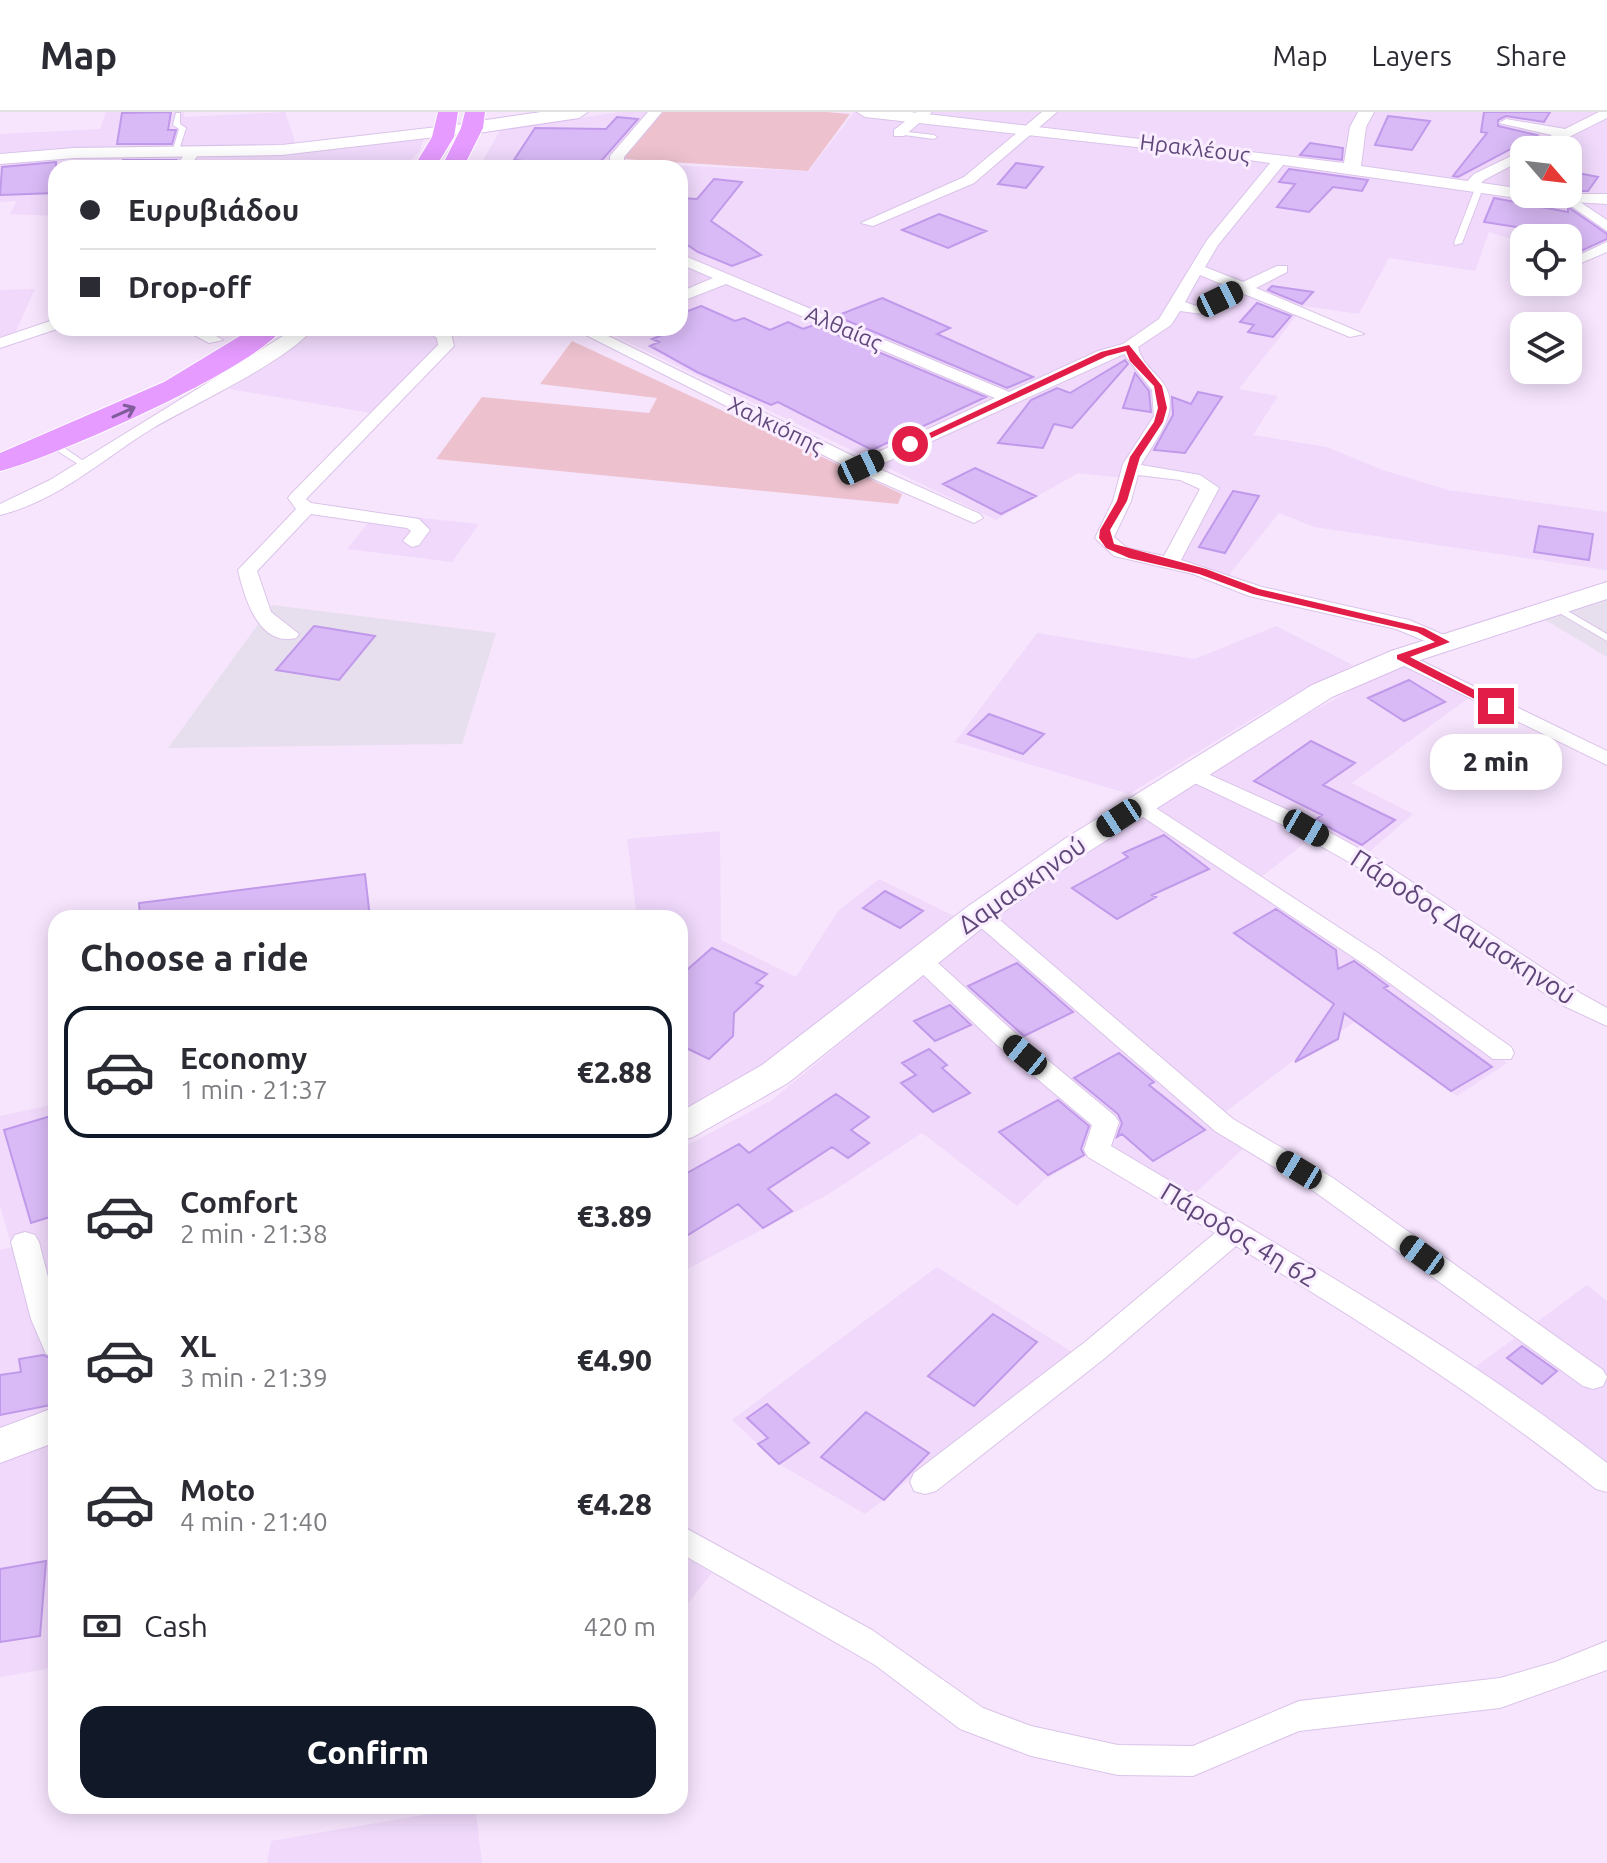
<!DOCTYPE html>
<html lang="en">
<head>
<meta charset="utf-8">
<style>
	:root { --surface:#fff; --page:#f2f2f3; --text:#2b2b33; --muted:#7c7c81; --line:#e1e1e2; --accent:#111827 }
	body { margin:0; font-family:Ubuntu,sans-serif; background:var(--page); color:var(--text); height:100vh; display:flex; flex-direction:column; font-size:30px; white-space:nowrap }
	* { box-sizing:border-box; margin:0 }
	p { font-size:26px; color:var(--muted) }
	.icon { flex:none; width:44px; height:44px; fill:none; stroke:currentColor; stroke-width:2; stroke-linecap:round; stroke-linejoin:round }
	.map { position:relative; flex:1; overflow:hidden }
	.details { position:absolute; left:48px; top:798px; width:640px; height:904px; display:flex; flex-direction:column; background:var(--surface); border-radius:24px; box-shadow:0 4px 20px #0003 }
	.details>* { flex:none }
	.hud { position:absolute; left:48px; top:48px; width:640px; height:176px; border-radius:24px; box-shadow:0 4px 20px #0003; display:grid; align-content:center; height:176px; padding:0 32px; background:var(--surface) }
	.needle { width:52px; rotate:118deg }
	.tools { position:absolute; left:1510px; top:24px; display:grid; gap:16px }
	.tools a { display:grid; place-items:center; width:72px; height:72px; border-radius:16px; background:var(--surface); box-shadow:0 4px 20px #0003; font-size:40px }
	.end { position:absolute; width:36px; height:36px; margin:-18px; border:10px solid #e11d48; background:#fff; box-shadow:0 0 0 4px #fff }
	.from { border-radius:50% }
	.bubble { position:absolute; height:56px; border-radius:24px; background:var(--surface); box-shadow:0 4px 20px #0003; font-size:26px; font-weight:800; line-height:56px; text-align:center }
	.car { position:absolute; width:24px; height:48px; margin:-24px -12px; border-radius:10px; box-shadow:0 0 6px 2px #0007; background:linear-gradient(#222 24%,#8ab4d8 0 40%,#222 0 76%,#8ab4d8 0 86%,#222 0) }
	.hud b { display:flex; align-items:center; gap:28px; height:76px; font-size:30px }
	.hud b+b { border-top:2px solid var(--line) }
	.hud i { width:20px; height:20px; background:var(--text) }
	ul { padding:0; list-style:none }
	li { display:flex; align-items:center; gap:24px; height:132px; margin:0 16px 12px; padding:0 16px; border:4px solid transparent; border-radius:24px }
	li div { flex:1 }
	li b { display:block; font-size:30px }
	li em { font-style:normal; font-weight:800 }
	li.active { border-color:var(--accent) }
	li>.icon { width:72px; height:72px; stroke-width:1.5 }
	h2 { padding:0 32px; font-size:36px; line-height:96px }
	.pay { display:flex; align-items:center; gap:20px; height:88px; padding:0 32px; font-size:30px }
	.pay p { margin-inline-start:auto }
	.button { display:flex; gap:16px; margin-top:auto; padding:16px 32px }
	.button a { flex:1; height:92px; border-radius:24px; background:var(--accent); color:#fff; font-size:32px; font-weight:800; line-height:92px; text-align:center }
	header { display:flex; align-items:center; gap:48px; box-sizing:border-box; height:112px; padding:0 40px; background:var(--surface); border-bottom:2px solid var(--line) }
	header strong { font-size:38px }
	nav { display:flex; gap:44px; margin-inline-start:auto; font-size:28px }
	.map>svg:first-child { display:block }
</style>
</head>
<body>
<header>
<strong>Map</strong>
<nav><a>Map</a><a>Layers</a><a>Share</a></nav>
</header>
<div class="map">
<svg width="1607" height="1751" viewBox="0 0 1607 1751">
	<rect width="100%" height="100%" fill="#f7e5fe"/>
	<path fill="#f0d9fb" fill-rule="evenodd" d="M106 0H184V5L285 0 296 32 0 45V22L100 17Z
		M620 0H651L613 51 809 59 854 0H1607V128L1572 147 1568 146V126H1524V131L1489 120 1475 159 1389 146 1359 202 1304 194 1239 277 1278 284 1253 323 1327 335 1380 357 1448 378 1607 400V458L1314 415 1279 401 1229 463 1185 451 1181 445 1217 375 1205 365 1127 353 1123 366 1078 361 996 408 598 216H680V56H479L500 18ZM1524 38H1568V82H1524Z
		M425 24 419 40 403 56H56V104L10 102 17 89 0 90V50L51 45 221 43Z
		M35 177 15 221 0 226V178Z
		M319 216H476L460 225 452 223 435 236 371 301 229 277 273 251Z
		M376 401 479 412 452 450 347 437Z
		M1276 514 1353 553 1267 598 1129 682 955 630 1037 521 1195 547Z
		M1407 554 1470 585 1352 671 1413 702 1367 742 1323 717 1252 772 1362 845 1507 951 1457 984 1355 910 1294 948 1212 1010 1248 1032 1191 1085 1107 1032 1044 1068 1017 1094 922 1021 827 1083 680 1161V1037L772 988 961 832 1113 724 1284 615 1368 569Z
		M720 719 721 828 796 865 838 799 879 767 954 804 754 960 680 1000V806H637L627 727Z
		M56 992V1295L0 1316V1138L12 1135 0 1094V1004Z
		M937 1155 1072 1240 865 1402 779 1352 732 1308Z
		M1587 1173 1607 1189V1353L1471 1258Z
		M56 1329V1539L47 1557 0 1565V1350Z
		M680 1442 712 1461 680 1502Z
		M475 1694 482 1751H267L271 1729Z"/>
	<path fill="#e8dfee" d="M1607 488V545L1544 507Z
		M272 493 496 521 462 632 168 636Z"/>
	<path fill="#edc2ce" d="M663 0H826L850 2 808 59 625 47 627 38Z
		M572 229 902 382 898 392 436 347 482 285 649 301 657 286 540 272Z"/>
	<path fill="#d9baf6" stroke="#c199ea" stroke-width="2" d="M171 0 168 18H176L172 32H117L122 1Z
		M1484 0H1550L1544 10 1506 4 1498 8V14L1537 23 1458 65 1453 64 1487 21 1481 20Z
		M1388 4 1430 9 1412 38 1375 33Z
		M617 5 638 7 595 56 514 48 535 16 606 17Z
		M1310 31 1343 36 1342 48 1300 43Z
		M123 48H176L170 56H118Z
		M56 50V81L0 83 2 55Z
		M1016 51 1043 55 1026 76 998 72Z
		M1289 57 1368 68 1362 79 1333 75 1309 100 1277 95 1295 72 1279 70Z
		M1568 59 1598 65 1588 79H1568Z
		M714 67 742 70 711 109 761 143 732 154 698 140 680 128V86L697 87Z
		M1494 86 1568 100V95L1607 122V127L1581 139 1568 134V123L1484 110Z
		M939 102 986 119 948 136 902 118Z
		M1272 174 1313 180 1302 192 1268 178Z
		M882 186 950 216 937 222 1033 265 1007 276 836 204Z
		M1257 191 1291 204 1273 225 1248 220 1254 213 1240 210Z
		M701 194 735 209 744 206 770 218 788 210 803 217 814 213 986 285 872 338 778 290 771 293 697 260 650 234 659 230 652 227 680 216V202Z
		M1125 248 1128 252 1072 316 1054 312 1043 336 998 331 1031 288 1057 276 1070 281Z
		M1135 261 1149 279 1151 300 1123 296Z
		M1198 280 1222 285 1185 341 1154 338 1173 303 1172 285 1191 292Z
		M975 356 1036 384 1001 402 943 372Z
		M1233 379 1259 384 1225 441 1199 435Z
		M1539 414 1593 422 1589 448 1534 440Z
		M314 514 375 524 339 568 276 558Z
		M1409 568 1445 590 1404 609 1368 586Z
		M989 602 1044 622 1023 642 968 622Z
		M1311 629 1355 651 1323 673 1395 708 1362 733 1315 708 1322 703 1254 669Z
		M1164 723 1209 757 1152 783 1156 785 1117 807 1072 776 1128 745 1123 741Z
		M365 762 370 806H140L139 791Z
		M885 779 923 799 900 816 863 796Z
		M1276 797 1336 838 1338 857 1354 849 1388 874 1384 876 1492 955 1451 979 1344 901 1338 927 1295 950 1334 892 1234 821Z
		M712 836 767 862 756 871 763 874 734 901 733 924 709 947 680 933V864Z
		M1017 851 1073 900 1024 924 968 874Z
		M950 893 971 913 935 929 914 909Z
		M929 937 947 953 942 956 970 981 933 1000 901 971 916 963 902 951Z
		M1119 941 1154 970 1149 973 1205 1018 1153 1049 1122 1022 1117 1025 1122 1011 1118 1002 1074 966Z
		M836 982 869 1005 851 1018 869 1031 848 1046 832 1035 768 1077 792 1099 763 1116 738 1092 680 1128V1065L739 1032 749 1041Z
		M1058 988 1089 1014 1081 1037 1084 1043 1048 1063 999 1020Z
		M51 1004 56 1021V1103L31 1111 4 1018Z
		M993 1202 1037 1230 974 1294 928 1264Z
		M1522 1234 1557 1259 1542 1272 1507 1246Z
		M43 1243 56 1248V1292L0 1303V1263L21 1260 19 1247Z
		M767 1292 809 1331 779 1352 758 1332 768 1326 747 1306Z
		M866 1300 929 1341 884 1388 821 1345Z
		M46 1449 40 1524 0 1530V1457Z"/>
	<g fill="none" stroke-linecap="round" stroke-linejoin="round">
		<g stroke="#dac4e9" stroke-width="2">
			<path id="service" d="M176 1H180V12L186 16 178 41 175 43 172 41 179 17 173 13Z
				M899 19 934 23 937 25 934 27 897 22 896 21Z
				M1476 74 1483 76 1462 131 1455 133 1454 131Z
				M51 328 54 329 88 352 81 354 48 333V329Z
				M1554 491 1607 522V529L1551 496 1549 494Z"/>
		</g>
		<g stroke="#dac4e9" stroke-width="2">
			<path id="minor" d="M648 0H662L624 45V56H610V44Z
				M917 0H932L904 24H894V18Z
				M1042 0H1057L974 71 873 114 861 111 964 65Z
				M1599 0H1607V6L1543 38H1525L1552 23 1499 11 1506 7 1565 17Z
				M193 36 200 40 189 56H175L188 37Z
				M1524 38V47L1484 68 1475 77 1463 74 1474 62Z
				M1276 44 1288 47 1218 133 1205 155 1243 170 1277 154H1287V160L1256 176 1364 222 1350 225 1244 182 1203 202 1180 199 1171 213 1138 235C1141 249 1150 256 1159 266 1186 295 1156 326 1141 353L1200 363 1219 376 1181 448 1262 475 1409 508 1451 526 1454 530 1451 534H1437L1396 517 1249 484 1193 462 1114 444 1095 426 1113 389 1123 352 1154 304 1152 278 1124 242 875 355 980 402 983 406 974 411 855 359 572 216H592L861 348 995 286 726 172 680 190V180L713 166 680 152V142L1009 280 1098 239 1123 232 1159 207 1207 128ZM1200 163 1231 176 1196 194 1185 190ZM1138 363 1180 368 1200 377 1164 444 1127 436 1114 425 1131 389Z
				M1568 82 1607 108V119L1564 89 1562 86Z
				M1607 130V140L1581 151 1573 146Z
				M56 207V216H60L0 236V226Z
				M181 216H202L223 228 209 231Z
				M296 216H314C284 251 196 291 153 316 104 346 58 389 0 403V392L50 368Z
				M421 216H441L451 221 454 234 306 387 311 391 419 407 430 418 419 433 412 435 403 429 411 419 407 416 311 402 257 459 271 500 299 522 296 526C258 535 244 484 238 458L296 397 288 386 291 382 438 233 437 226Z
				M1401 539 1607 639V653L1394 549 1391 545Z
				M1190 654 1297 702 1374 745 1580 881 1607 896V914L1562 893 1358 755 1281 712 1182 665 1179 660 1182 655Z
				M1139 685 1381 843 1511 935 1514 941 1511 947H1493L1365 853 1131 697 1128 692 1131 687Z
				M979 795 987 797 1233 1007 1333 1066 1603 1258 1607 1265 1603 1274 1593 1277 1583 1274 1315 1080 1215 1019 971 807 967 802 971 797Z
				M920 839 928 842 1014 920 1115 1004 1119 1010 1111 1034C1280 1135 1452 1230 1607 1351V1380L1596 1377C1482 1286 1361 1209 1236 1134L1105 1246 936 1379 925 1382 914 1379 910 1370 914 1361 1085 1230 1215 1121 1088 1045 1084 1038 1092 1013 996 932 912 852 908 847Z
				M25 1120 35 1123 39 1130 56 1196V1245L46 1242 31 1207 11 1130 15 1123Z
				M680 1413 872 1518 983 1596 1031 1614 1118 1633 1193 1634 1299 1589 1500 1566 1555 1550 1607 1529V1558L1500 1596 1299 1619 1193 1664 1118 1663 1031 1644 960 1617 875 1553 680 1441Z"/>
		</g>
		<g stroke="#dac4e9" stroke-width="2">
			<path id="tertiary" d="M857 0H910L1344 51 1350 15 1358 0H1374L1366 15 1361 54 1524 77V82H1607V92L1524 87 1227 45 865 5Z
				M472 11 480 16 478 20 282 43 74 46 0 52V42L74 36 282 33Z"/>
		</g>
		<g stroke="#d9bfeb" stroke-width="2">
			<path id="secondary" d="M541 0H588L579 6 472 22 462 16 472 10Z
				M1607 470V487L1411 551 1332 585 1088 740 991 809 788 971 693 1025 680 1029V1000L762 953 967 795 1066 726 1312 573 1391 539Z
				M56 1295V1330L0 1351V1316Z"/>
		</g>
		<g stroke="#fff" stroke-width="2">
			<path id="primary" d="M438 0H458L454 25 435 56H413L432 25Z
				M465 0H485L483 16 463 56H441L461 16Z
				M253 216H283C254 257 52 346 0 359V341L164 270Z"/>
		</g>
		<use href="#service" fill="#fff" fill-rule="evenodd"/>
		<use href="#minor" fill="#fff" fill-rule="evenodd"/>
		<use href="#tertiary" fill="#fff" fill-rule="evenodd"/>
		<use href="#secondary" fill="#fff" fill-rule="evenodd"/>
		<use href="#primary" fill="#e59bff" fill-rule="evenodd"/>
	</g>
	<defs><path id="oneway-shaft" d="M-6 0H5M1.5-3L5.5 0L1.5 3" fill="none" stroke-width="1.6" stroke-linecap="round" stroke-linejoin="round" transform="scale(2)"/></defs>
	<use stroke="#805c9b" href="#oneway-shaft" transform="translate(124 300) rotate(-24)"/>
	<path fill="#e11d48" d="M1129 233 1162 274 1167 296 1163 310 1140 345 1127 389 1110 418 1114 432 1206 457 1259 477 1424 516 1450 530 1410 545 1500 591V596H1492L1397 547V543L1435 530 1417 520 1253 482 1199 462 1129 446 1106 436 1099 426 1100 418 1117 389 1130 345 1154 310 1158 296 1154 274 1130 249 1126 239 1107 244 914 334 906 332 1101 240Z"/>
	<g text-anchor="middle" stroke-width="6" stroke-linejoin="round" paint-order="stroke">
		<g font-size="22" fill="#5f477a" stroke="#faedff">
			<text transform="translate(1195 36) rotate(7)" y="8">Ηρακλέους</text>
			<text transform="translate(844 216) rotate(23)" y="8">Αλθαίας</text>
			<text transform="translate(776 313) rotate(26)" y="8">Χαλκιόπης</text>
		</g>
		<g font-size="26" fill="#5f477a" stroke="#faedff">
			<text transform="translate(1022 773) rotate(-35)" y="9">Δαμασκηνού</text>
			<text transform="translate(1463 815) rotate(33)" y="9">Πάροδος Δαμασκηνού</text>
			<text transform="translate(1239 1123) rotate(31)" y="9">Πάροδος 4η 62</text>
		</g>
	</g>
</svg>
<div class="tools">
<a><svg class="needle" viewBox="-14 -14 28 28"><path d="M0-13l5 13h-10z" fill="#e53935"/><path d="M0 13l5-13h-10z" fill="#7c7c81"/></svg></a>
<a><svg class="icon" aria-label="locate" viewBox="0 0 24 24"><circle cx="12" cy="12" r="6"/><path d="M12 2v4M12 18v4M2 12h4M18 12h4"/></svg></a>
<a><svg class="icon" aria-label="layers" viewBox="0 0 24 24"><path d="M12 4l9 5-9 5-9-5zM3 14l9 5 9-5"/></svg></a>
</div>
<i class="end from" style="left:910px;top:332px"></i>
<i class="end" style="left:1496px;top:594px"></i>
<div class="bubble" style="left:1430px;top:622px;width:132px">2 min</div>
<i class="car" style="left:1220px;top:187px;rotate:64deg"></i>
<i class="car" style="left:861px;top:355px;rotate:65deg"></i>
<i class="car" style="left:1119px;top:706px;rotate:237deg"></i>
<i class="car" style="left:1306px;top:716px;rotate:120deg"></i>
<i class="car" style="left:1025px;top:943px;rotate:309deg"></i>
<i class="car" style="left:1299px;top:1058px;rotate:301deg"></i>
<i class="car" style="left:1422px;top:1143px;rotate:306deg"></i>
<div class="hud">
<b><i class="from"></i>Ευρυβιάδου</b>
<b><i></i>Drop-off</b>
</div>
<section class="details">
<h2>Choose a ride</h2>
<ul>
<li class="active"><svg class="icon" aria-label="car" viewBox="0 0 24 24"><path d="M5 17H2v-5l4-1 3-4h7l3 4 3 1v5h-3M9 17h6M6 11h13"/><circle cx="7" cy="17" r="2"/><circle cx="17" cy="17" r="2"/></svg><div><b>Economy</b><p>1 min · 21:37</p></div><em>€2.88</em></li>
<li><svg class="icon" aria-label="car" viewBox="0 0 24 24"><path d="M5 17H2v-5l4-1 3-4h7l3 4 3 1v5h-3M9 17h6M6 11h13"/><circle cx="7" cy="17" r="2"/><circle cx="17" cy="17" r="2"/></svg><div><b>Comfort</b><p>2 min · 21:38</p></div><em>€3.89</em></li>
<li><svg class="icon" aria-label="car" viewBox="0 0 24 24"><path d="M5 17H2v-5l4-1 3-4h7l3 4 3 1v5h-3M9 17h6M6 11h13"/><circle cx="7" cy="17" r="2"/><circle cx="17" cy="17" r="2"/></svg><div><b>XL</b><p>3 min · 21:39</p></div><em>€4.90</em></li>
<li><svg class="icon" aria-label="car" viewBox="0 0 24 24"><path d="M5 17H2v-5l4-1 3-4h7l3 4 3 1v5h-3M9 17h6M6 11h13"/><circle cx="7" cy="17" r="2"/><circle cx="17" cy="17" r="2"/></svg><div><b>Moto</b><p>4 min · 21:40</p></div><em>€4.28</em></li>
</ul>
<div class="pay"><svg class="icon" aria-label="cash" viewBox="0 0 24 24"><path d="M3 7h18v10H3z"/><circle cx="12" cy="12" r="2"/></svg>Cash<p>420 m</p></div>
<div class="button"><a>Confirm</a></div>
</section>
</div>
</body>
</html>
